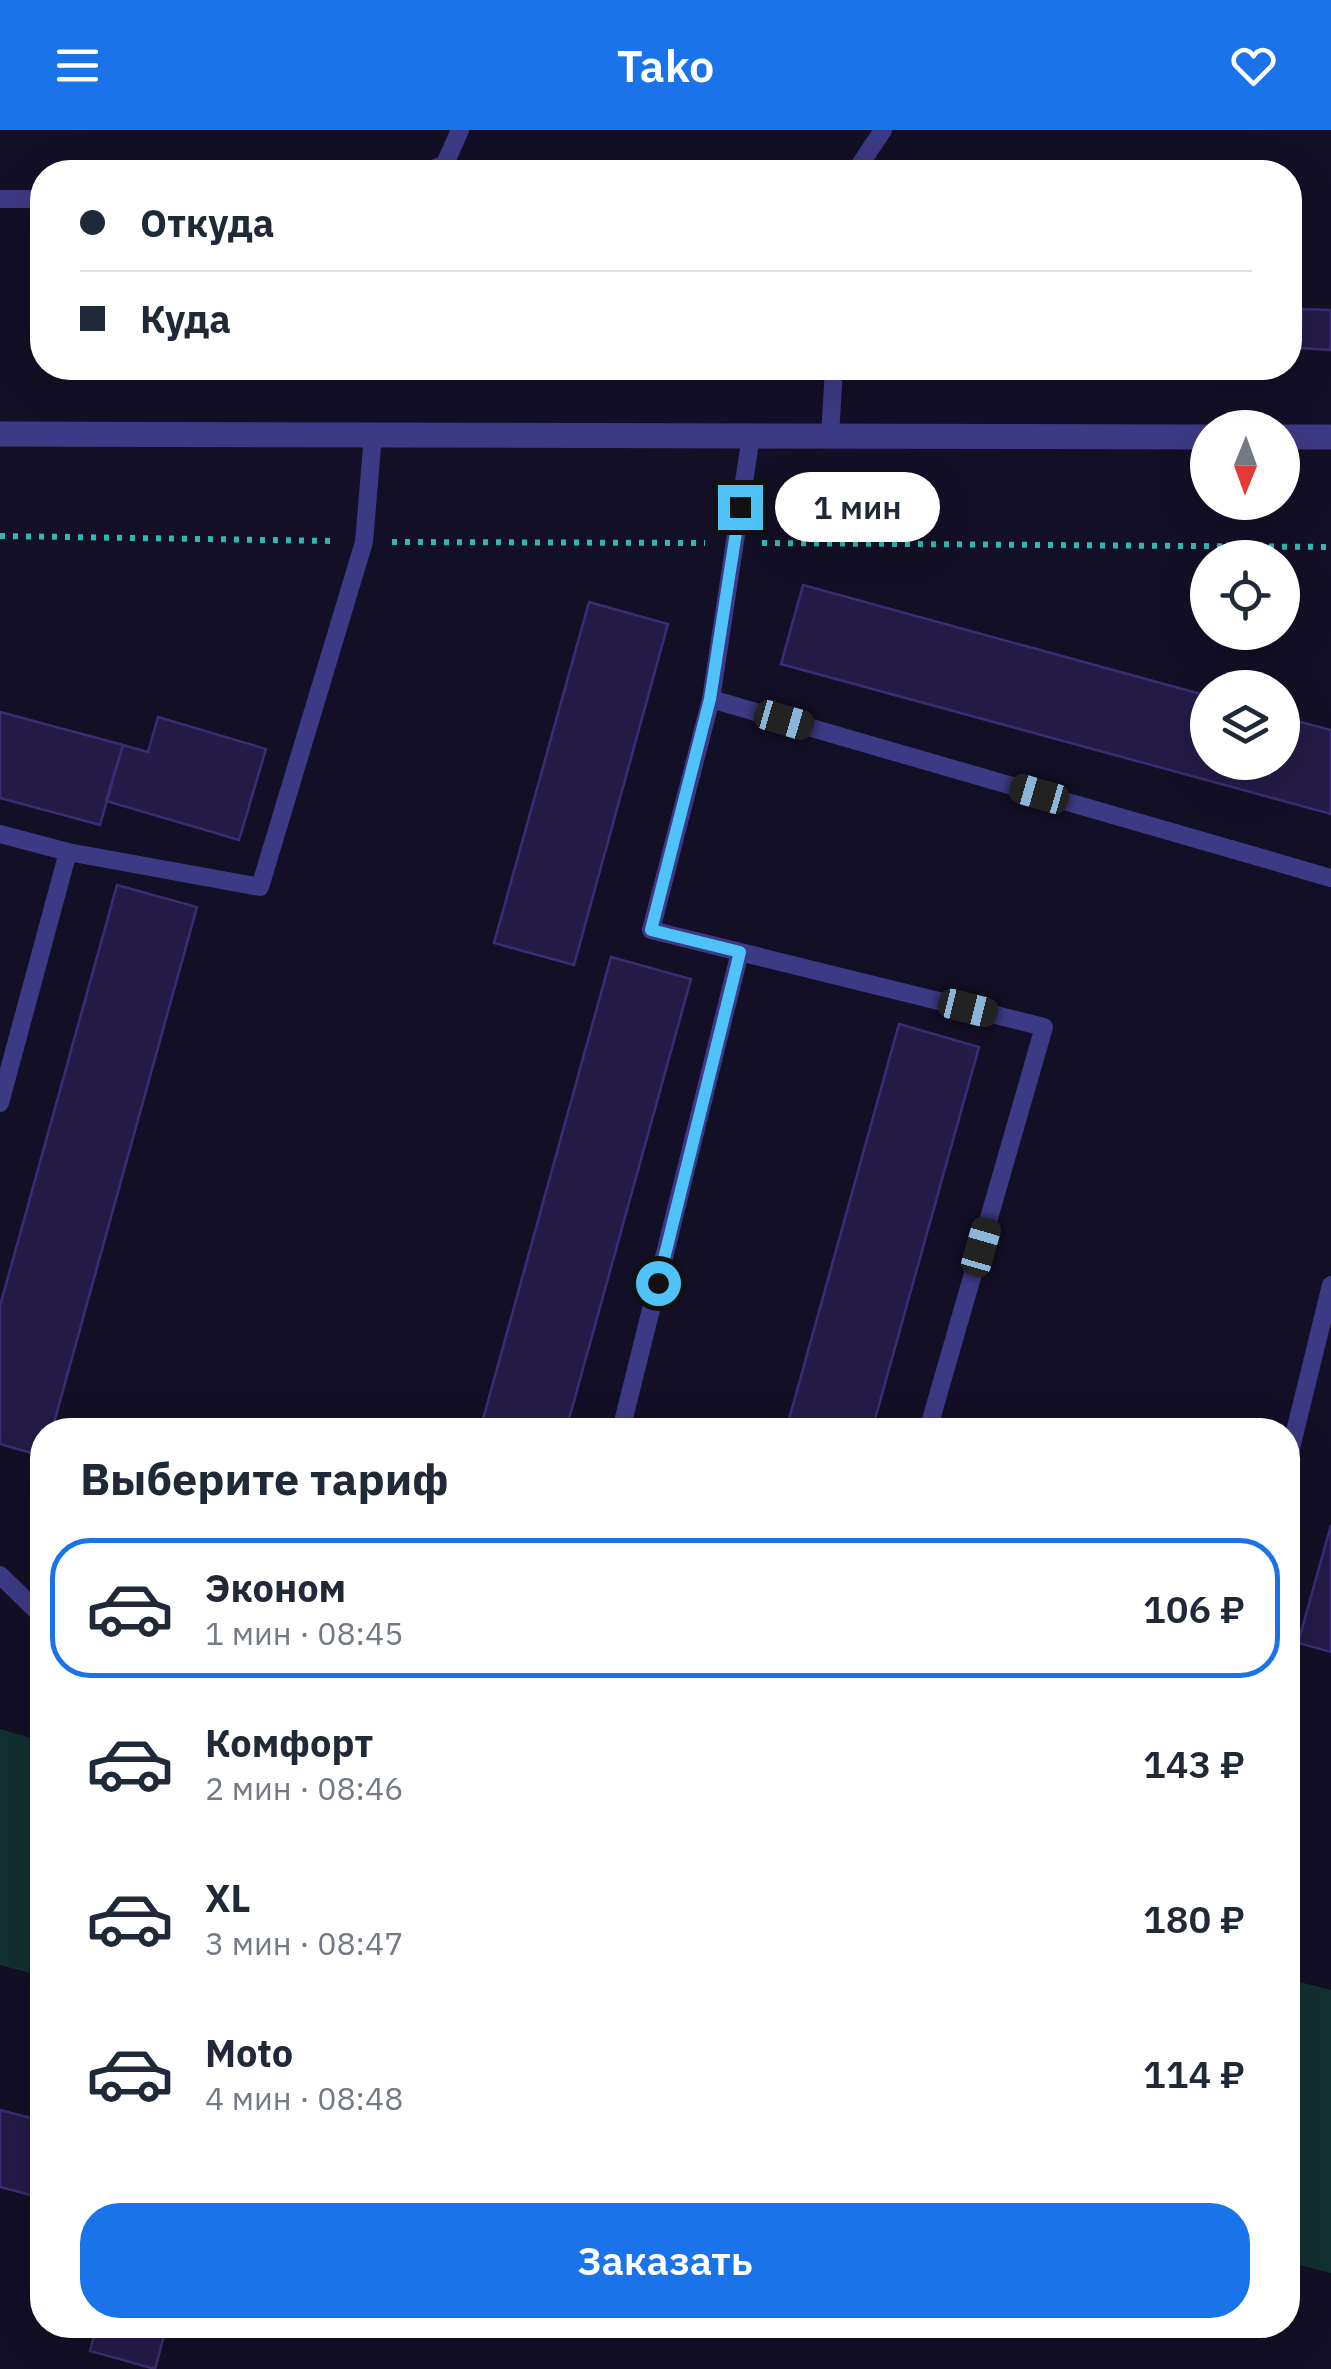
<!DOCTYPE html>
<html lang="ru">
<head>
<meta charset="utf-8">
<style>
	:root { --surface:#fff; --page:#f2f2f3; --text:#1f2937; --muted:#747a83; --line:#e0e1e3; --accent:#1a73e8 }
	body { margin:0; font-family:"IBM Plex Sans",sans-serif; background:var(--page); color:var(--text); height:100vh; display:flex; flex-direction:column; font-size:38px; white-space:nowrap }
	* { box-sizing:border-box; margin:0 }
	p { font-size:32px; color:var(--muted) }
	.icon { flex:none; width:55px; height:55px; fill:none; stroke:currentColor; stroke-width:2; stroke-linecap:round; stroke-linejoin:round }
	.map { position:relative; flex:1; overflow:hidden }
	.panel { position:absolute; left:30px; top:1288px; width:1270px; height:920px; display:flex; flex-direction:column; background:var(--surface); border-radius:40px; box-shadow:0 10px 40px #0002 }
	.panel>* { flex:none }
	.top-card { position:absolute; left:30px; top:30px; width:1272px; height:220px; border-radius:40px; box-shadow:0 10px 40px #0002; display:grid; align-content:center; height:220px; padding:0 50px; background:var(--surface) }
	.needle { width:65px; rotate:181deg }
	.buttons { position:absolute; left:1190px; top:280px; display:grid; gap:20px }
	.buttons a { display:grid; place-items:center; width:110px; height:110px; border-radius:50%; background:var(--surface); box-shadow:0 10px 40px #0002; font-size:50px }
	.end { position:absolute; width:45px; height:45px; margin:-22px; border:12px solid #4fc3f7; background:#111; box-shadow:0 0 0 5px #111 }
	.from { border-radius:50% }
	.bubble { position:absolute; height:70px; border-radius:35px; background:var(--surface); box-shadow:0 10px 40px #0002; font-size:32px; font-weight:600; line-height:70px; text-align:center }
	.car { position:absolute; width:30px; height:60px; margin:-30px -15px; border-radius:12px; box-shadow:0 0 8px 2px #0007; background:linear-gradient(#222 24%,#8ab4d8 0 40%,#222 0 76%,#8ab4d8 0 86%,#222 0) }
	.top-card b { display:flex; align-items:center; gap:35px; height:95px; font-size:38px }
	.top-card b+b { border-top:2px solid var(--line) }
	.top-card i { width:25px; height:25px; background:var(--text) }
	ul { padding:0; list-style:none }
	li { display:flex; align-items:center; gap:30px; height:140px; margin:0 20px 15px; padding:0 30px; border:5px solid transparent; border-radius:40px }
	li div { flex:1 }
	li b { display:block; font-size:38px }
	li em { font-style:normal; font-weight:600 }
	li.current { border-color:var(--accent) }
	li>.icon { width:90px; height:90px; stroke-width:1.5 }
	h2 { padding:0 50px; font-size:45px; line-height:120px }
	.action { display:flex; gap:20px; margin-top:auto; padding:20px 50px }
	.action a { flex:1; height:115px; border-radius:40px; background:var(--accent); color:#fff; font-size:40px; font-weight:600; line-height:115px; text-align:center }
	header { display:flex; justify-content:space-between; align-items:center; height:130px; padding:0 50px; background:var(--accent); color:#fff; font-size:45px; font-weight:600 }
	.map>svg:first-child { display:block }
</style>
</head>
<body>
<header><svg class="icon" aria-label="menu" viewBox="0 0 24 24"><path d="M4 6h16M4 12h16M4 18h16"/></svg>Tako<svg class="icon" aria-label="heart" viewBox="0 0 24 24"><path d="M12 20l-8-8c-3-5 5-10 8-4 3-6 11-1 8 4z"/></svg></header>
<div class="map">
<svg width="1331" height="2239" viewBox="0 0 1331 2239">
	<rect width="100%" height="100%" fill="#130f26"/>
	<path fill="#12302f" d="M0 1599 42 1611V1823L37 1845 0 1835Z
		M1288 1849 1331 1860V2143L1288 2132Z"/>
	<path fill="#241b47" stroke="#3b2d73" stroke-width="2.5" d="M1302 179 1331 180V220L1300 218Z
		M803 455 1208 566V632H1282V587L1331 600V684L781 534Z
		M589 472 668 494 574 835 494 813Z
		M0 582 123 615 100 695 0 668Z
		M158 587 266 619 239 710 106 671 123 615 148 622Z
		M117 755 197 777 52 1300H42V1326L0 1314V1176Z
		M611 827 691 849 566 1300H480Z
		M899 894 979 917 872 1300H786Z
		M1331 1395V1522L1298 1513Z
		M0 1980 42 1991 41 2068 0 2057Z
		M97 2195H167L155 2239 90 2221Z"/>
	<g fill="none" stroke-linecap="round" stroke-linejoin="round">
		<path stroke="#2fb8b0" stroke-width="6" stroke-dasharray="5 8" stroke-linecap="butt" d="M0 406 335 411
			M392 412 705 413
			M762 413 1331 417"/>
		<path stroke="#3d3a85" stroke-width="18" d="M425 42 445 34 460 0
			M855 42 883 0
			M0 69H42
			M751 306 711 569 1331 748
			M830 306 834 238
			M711 569 651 800 1044 897 928 1300
			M0 704 68 722
			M0 973 68 722 260 757 364 412 373 305
			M621 1300 740 822
			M1288 1330 1331 1155
			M0 1445 42 1486"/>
		<path stroke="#3d3a85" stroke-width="25" d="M0 304 1208 307
			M1282 307H1331"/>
	</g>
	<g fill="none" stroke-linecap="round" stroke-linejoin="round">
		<path stroke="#4fc3f7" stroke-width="12" d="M658 1153 740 822 651 800 710 569 740 377"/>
	</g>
</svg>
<div class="buttons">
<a><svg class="needle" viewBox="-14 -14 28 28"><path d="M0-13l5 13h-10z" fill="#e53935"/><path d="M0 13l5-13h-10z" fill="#747a83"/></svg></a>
<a><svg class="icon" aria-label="locate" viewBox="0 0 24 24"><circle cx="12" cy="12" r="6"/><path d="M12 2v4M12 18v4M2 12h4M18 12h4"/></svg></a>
<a><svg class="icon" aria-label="layers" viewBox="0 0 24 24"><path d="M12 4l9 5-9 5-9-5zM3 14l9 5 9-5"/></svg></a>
</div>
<i class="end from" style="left:658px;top:1153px"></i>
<i class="end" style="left:740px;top:377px"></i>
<div class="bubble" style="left:775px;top:342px;width:165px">1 мин</div>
<i class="car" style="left:784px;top:590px;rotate:106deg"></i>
<i class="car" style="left:1039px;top:664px;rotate:286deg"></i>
<i class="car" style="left:968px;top:878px;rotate:104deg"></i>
<i class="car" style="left:981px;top:1117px;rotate:16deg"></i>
<div class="top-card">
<b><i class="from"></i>Откуда</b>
<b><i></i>Куда</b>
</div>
<section class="panel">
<h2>Выберите тариф</h2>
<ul>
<li class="current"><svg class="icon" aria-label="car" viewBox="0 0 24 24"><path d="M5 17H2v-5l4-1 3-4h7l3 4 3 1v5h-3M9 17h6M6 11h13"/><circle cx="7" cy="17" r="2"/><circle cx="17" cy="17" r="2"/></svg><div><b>Эконом</b><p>1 мин · 08:45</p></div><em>106 ₽</em></li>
<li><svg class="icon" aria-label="car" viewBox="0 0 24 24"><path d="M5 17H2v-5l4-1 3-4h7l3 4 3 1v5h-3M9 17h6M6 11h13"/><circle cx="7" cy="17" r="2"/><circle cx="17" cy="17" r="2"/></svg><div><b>Комфорт</b><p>2 мин · 08:46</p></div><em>143 ₽</em></li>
<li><svg class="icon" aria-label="car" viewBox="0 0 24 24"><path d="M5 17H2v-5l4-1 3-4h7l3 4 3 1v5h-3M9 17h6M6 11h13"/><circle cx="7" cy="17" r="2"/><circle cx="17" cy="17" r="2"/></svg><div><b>XL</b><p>3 мин · 08:47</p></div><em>180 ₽</em></li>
<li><svg class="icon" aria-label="car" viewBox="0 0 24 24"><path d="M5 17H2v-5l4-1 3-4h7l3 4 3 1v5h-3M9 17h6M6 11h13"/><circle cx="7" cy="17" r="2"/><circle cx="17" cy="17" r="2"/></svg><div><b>Moto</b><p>4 мин · 08:48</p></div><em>114 ₽</em></li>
</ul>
<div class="action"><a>Заказать</a></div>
</section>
</div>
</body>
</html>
